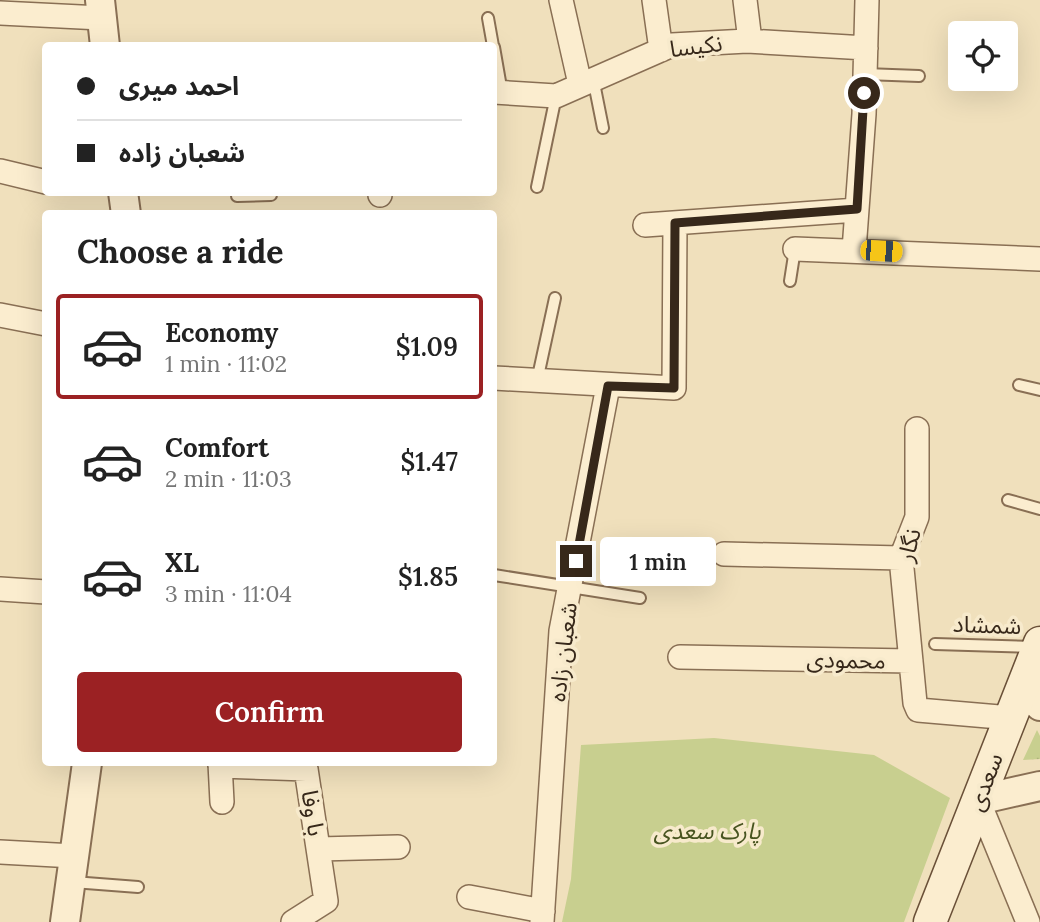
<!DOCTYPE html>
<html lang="en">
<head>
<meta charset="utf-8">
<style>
	:root { --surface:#fff; --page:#f6f6f6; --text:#222; --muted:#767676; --line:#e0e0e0; --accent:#9b2123 }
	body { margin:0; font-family:Lora,"Noto Sans Arabic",serif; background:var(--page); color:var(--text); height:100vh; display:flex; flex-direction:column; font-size:26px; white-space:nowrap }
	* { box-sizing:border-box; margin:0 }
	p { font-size:23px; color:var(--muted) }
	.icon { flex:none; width:38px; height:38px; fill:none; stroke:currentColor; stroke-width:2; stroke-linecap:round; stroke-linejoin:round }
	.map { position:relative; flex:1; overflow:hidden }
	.details { position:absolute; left:42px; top:210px; width:455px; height:556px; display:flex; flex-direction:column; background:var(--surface); border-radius:7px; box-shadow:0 7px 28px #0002 }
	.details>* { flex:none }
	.top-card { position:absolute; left:42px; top:42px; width:455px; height:154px; border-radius:7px; box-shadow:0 7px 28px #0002; display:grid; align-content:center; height:154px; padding:0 35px; background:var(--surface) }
	.controls { position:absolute; left:948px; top:21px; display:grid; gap:14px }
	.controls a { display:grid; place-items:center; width:70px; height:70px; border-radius:7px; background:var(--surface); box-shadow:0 7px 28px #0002; font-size:35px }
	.end { position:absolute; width:32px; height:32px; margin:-16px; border:9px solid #37281a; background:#fff; box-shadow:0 0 0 4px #fff }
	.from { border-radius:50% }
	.bubble { position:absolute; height:49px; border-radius:7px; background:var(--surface); box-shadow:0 7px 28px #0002; font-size:23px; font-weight:600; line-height:49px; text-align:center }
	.car { position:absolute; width:21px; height:42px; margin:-21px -10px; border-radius:9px; box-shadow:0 0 5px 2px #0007; background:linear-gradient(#f5c518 24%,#345 0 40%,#f5c518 0 76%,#345 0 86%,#f5c518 0) }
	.top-card b { display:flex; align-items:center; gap:24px; height:66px; font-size:26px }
	.top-card b+b { border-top:2px solid var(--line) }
	.top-card i { width:18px; height:18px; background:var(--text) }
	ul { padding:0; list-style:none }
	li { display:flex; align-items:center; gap:21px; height:105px; margin:0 14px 10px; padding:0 21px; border:4px solid transparent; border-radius:7px }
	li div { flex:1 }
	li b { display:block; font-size:26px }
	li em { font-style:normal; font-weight:600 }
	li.on { border-color:var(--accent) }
	li>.icon { width:63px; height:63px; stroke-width:1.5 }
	h2 { padding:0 35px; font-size:32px; line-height:84px }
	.button { display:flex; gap:14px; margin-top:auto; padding:14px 35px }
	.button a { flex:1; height:80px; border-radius:7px; background:var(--accent); color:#fff; font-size:28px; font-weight:600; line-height:80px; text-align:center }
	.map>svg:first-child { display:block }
</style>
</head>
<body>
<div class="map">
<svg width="1040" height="922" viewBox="0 0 1040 922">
	<defs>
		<pattern id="grass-tufts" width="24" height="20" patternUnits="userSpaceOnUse" patternTransform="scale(1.75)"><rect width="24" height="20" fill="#c8cf8f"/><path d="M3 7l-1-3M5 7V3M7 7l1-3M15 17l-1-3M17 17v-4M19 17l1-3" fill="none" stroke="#acb27b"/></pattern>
	</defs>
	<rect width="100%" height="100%" fill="#f0e0bc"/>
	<path fill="url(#grass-tufts)" d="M1037 730 1040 736V759L1023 760Z"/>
	<path fill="#c8cf8f" d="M714 738 874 755 950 798 904 922H562L571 879 581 745Z"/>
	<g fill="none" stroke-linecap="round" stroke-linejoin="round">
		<g stroke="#896f54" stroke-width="14">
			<path id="service" d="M488 18 493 46
				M494 47 502 93
				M865 74 919 76
				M593 78 603 128
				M537 187 556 96
				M237 192V196L271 195
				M790 281 795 249
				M537 381 555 298
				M1019 385 1040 390
				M1008 500 1040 509
				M494 575 640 598
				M935 644 1035 647
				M73 882 138 887"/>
		</g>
		<g stroke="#896f54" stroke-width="26">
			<path id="minor" d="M561 0 580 84
				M654 0 661 50
				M745 0 750 41
				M0 13 101 18
				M494 92 556 96 672 45 747 41 866 48
				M0 171 46 182
				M380 195V192
				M645 225 857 210
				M795 249 1040 259
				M854 250 864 114 867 0
				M0 315 46 324
				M494 378 674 388 675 223
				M917 429V517L901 558 915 703 918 710 1011 718
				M724 554 901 558
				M0 589 46 592
				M680 657 911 661
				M220 763 222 802
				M220 766 306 769 326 901 293 922
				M978 800 1028 922
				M319 849 398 847
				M0 852 74 856
				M469 897 543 911
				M542 922 561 631 608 386"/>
		</g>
		<g stroke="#896f54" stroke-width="32">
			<path id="tertiary" d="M100 0 105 46
				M123 192 126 214
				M1022 688 1040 706
				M978 800 1040 786
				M65 922 87 763"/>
		</g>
		<g stroke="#6a5038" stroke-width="35">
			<path id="secondary" d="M930 922 1040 643"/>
		</g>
		<use href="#service" stroke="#fbedcf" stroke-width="10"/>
		<use href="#minor" stroke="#fbedcf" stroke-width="23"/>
		<use href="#tertiary" stroke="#fbedcf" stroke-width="28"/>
		<use href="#secondary" stroke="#fbedcf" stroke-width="32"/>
	</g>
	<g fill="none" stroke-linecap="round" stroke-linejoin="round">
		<path stroke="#37281a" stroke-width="9" d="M576 561 608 386 674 388 675 223 857 209 864 93"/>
	</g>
	<g text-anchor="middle" stroke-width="7" stroke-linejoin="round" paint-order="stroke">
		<g font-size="23" fill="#37281a" stroke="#f7eacc">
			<text transform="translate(696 46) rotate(-7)" y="8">نکیسا</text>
			<text transform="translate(909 545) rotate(-75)" y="8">نگار</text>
			<text transform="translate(987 625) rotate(2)" y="8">شمشاد</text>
			<text transform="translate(563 652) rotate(-83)" y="8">شعبان زاده</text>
			<text transform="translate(846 660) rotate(1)" y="8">محمودی</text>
			<text transform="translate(985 782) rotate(-69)" y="8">سعدی</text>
			<text transform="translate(313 813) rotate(81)" y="8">با وفا</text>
		</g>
		<g font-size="23" font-style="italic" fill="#485420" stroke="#f7eacc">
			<text x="707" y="839">پارک سعدی</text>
		</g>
	</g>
</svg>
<div class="controls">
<a><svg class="icon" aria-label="locate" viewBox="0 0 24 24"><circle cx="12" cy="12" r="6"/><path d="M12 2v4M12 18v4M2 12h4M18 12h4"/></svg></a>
</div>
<i class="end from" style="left:864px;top:93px"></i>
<i class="end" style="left:576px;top:561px"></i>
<div class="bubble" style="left:600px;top:537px;width:116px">1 min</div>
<i class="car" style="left:881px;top:251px;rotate:93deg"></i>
<div class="top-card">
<b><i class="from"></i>احمد میری</b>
<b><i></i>شعبان زاده</b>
</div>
<section class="details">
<h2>Choose a ride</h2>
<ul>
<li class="on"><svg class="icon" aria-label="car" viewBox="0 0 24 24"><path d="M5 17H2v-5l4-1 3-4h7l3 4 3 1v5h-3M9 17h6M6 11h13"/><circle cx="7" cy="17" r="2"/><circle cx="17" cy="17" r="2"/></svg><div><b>Economy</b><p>1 min · 11:02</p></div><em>$1.09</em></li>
<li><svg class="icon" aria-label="car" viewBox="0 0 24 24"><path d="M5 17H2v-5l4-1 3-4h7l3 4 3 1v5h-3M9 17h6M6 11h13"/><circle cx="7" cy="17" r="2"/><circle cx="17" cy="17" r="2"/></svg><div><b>Comfort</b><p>2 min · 11:03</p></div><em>$1.47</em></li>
<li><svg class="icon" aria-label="car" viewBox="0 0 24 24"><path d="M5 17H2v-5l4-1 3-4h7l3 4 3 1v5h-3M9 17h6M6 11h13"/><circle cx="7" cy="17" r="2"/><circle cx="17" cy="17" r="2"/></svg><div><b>XL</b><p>3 min · 11:04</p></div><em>$1.85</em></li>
</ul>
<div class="button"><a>Confirm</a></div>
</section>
</div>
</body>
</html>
